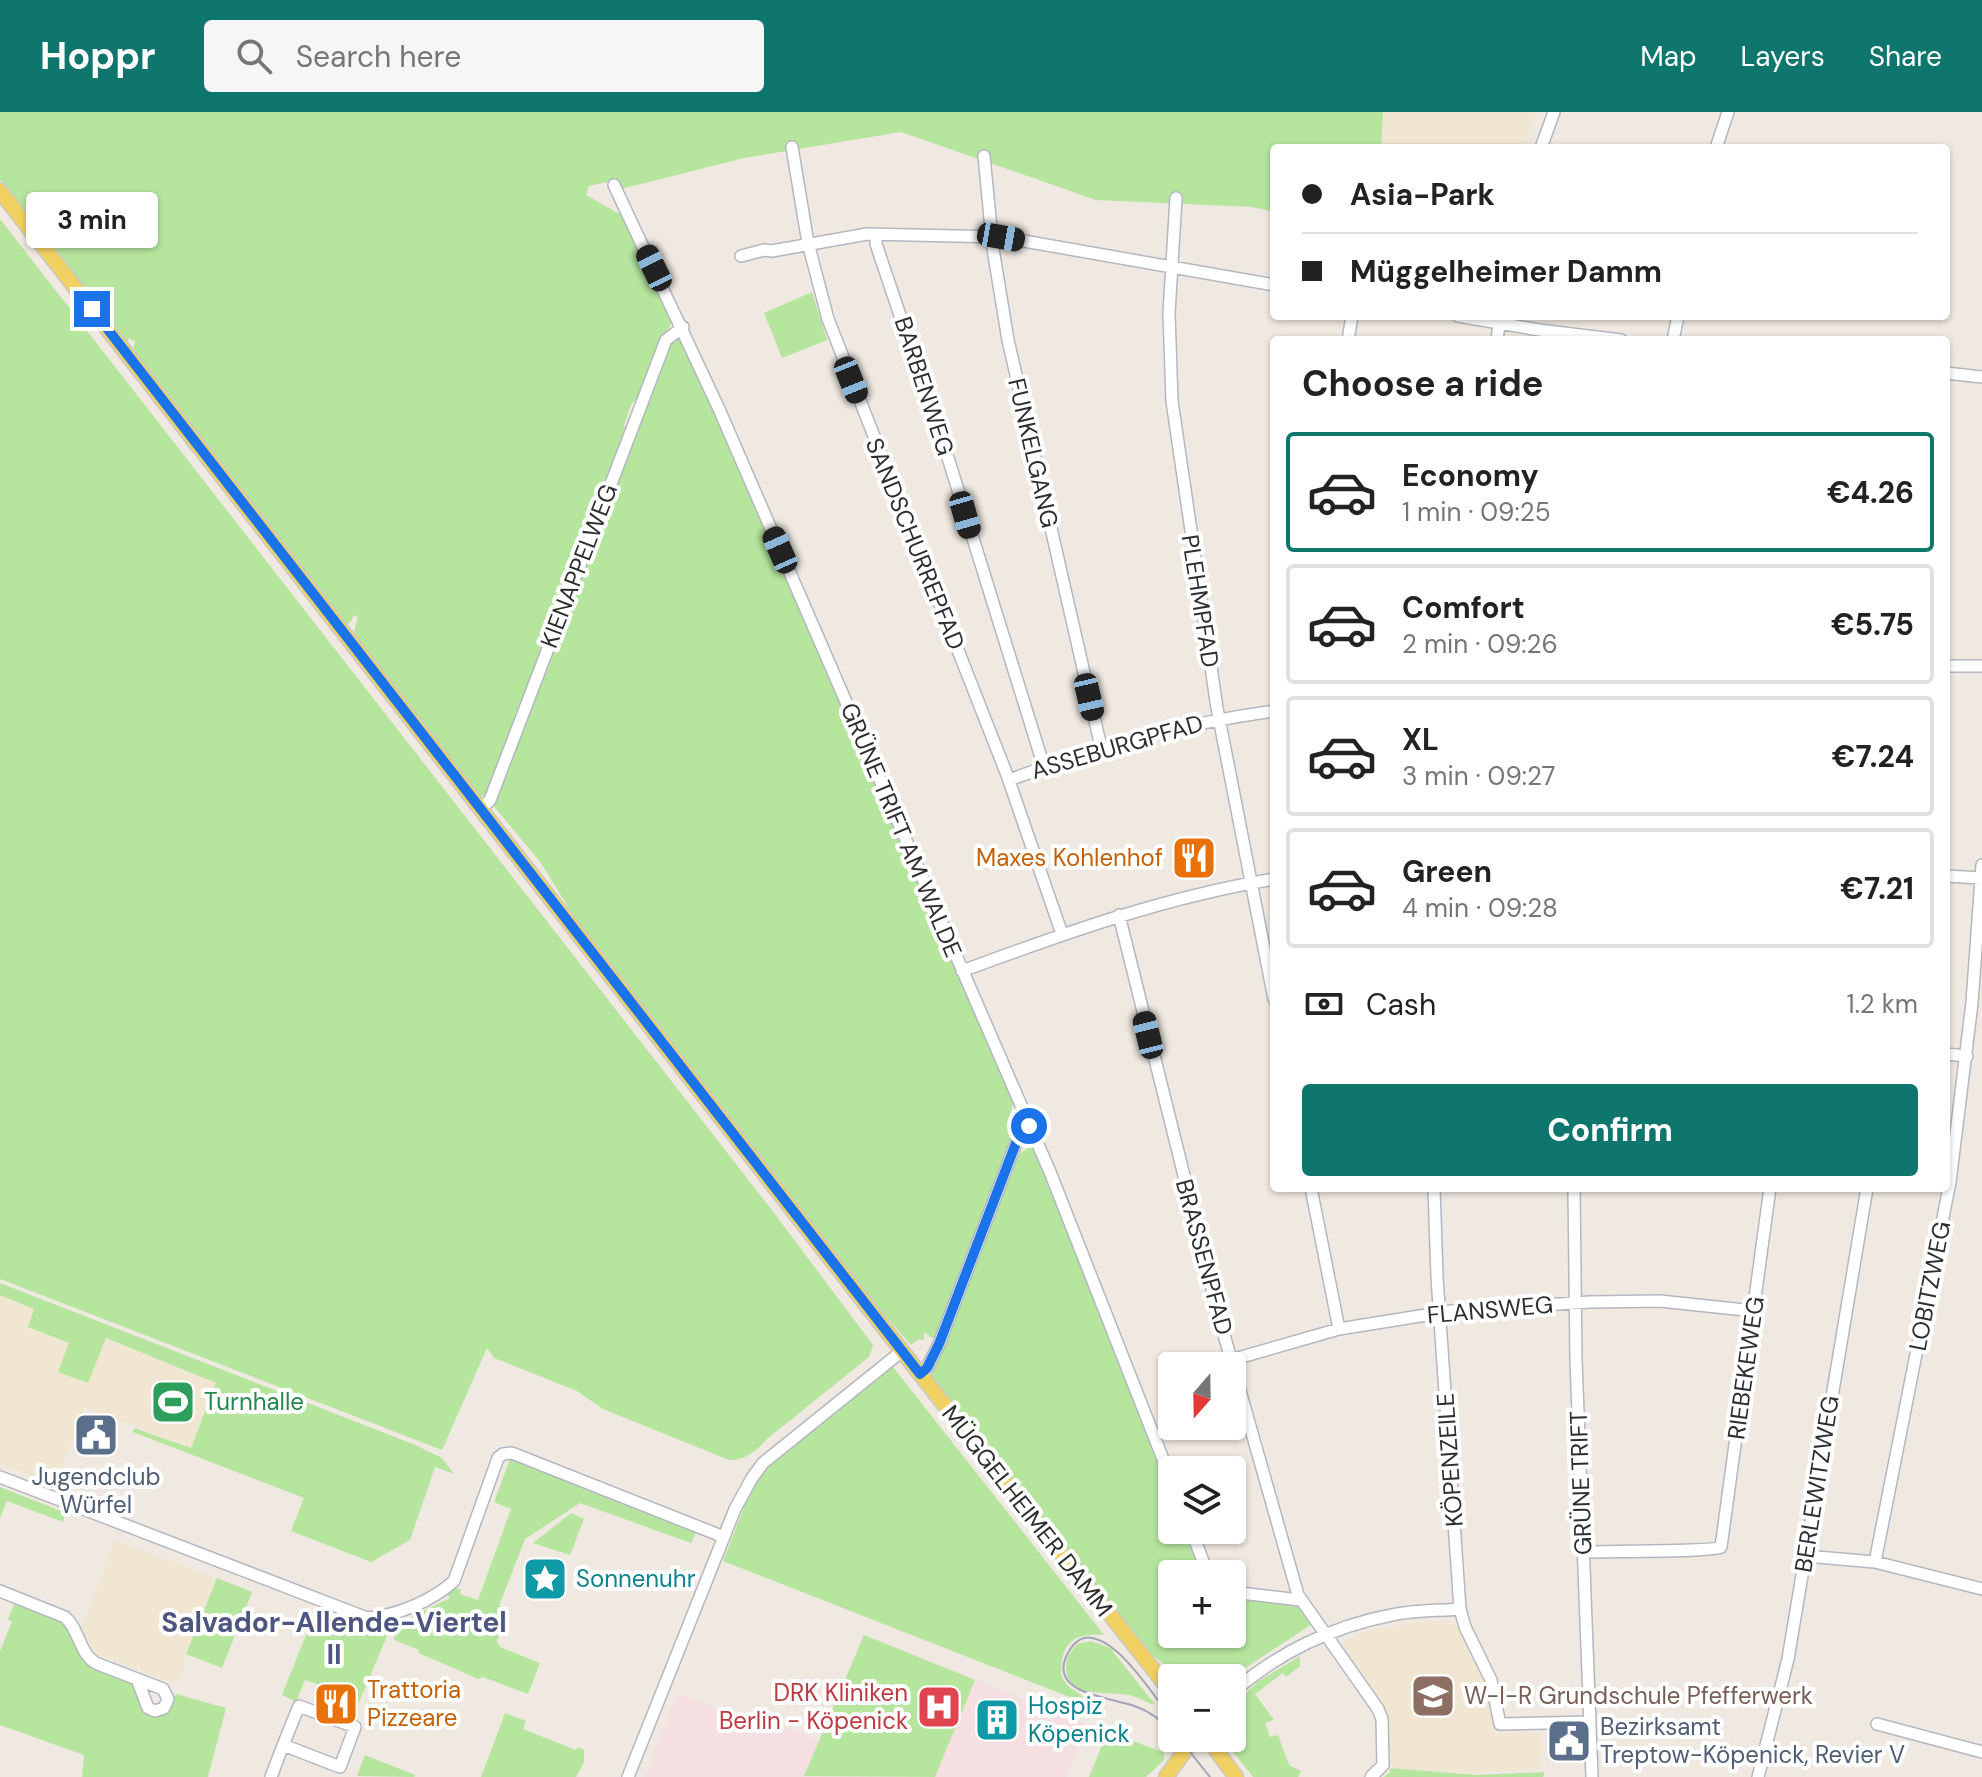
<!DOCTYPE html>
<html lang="en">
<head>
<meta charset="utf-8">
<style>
	:root { --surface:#fff; --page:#f6f6f6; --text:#222; --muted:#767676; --line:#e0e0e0; --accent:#0f766e }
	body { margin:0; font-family:"DM Sans",sans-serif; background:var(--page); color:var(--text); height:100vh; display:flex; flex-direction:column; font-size:30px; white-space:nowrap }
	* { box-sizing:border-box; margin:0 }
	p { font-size:26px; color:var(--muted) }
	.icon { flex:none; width:44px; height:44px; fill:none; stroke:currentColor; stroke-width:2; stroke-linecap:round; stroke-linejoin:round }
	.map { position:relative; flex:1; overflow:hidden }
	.sheet { position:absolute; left:1270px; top:224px; width:680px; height:856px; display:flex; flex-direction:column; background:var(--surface); border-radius:8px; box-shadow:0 2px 6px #0004 }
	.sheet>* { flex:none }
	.top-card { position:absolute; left:1270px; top:32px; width:680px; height:176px; border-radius:8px; box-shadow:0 2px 6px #0004; display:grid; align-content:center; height:176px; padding:0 32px; background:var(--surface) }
	.needle { width:52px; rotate:200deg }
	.tools { position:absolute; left:1158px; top:1240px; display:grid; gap:16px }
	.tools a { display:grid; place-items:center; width:88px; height:88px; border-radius:8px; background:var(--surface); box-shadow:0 2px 6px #0004; font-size:40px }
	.end { position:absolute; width:36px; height:36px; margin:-18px; border:10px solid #1a73e8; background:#fff; box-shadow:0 0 0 4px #fff }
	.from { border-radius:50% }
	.bubble { position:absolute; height:56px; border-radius:8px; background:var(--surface); box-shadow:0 2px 6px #0004; font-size:26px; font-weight:700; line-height:56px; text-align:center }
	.car { position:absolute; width:24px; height:48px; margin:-24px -12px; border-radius:10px; box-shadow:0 0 6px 2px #0007; background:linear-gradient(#222 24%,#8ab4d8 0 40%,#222 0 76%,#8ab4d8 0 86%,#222 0) }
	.top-card b { display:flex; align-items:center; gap:28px; height:76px; font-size:30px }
	.top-card b+b { border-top:2px solid var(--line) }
	.top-card i { width:20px; height:20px; background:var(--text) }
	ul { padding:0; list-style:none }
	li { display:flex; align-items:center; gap:24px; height:120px; margin:0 16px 12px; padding:0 16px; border:4px solid var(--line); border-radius:8px }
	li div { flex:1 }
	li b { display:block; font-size:30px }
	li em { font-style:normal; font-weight:700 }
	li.on { border-color:var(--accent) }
	li>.icon { width:72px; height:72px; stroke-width:1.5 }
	h2 { padding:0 32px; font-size:36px; line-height:96px }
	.pay { display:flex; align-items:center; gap:20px; height:88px; padding:0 32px; font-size:30px }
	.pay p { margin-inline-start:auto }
	.primary-button { display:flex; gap:16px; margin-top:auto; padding:16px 32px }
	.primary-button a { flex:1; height:92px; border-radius:8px; background:var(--accent); color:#fff; font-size:32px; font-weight:700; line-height:92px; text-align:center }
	header { display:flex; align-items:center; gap:48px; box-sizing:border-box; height:112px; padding:0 40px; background:var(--accent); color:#fff }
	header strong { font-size:38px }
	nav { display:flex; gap:44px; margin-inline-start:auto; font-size:28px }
	.search { width:560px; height:72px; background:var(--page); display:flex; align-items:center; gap:20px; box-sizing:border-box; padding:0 28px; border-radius:8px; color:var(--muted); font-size:30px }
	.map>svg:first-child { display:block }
</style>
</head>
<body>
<header>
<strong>Hoppr</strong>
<div class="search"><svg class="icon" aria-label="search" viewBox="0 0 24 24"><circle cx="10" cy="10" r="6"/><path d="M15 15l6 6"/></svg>Search here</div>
<nav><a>Map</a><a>Layers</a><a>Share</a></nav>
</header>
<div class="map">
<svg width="1982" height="1665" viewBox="0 0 1982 1665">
	<rect width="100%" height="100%" fill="#efe9e1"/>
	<path fill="#f0e6d1" d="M1383 0H1536L1524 36H1381Z
		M0 1183 217 1271 191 1336 85 1295 55 1373 0 1351Z
		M115 1428 216 1466 184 1545 186 1551 180 1567 171 1570 94 1541 82 1515Z
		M1428 1509H1450L1458 1516 1488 1576 1495 1622 1539 1620 1541 1657 1472 1661 1390 1656 1387 1600 1341 1530 1373 1517Z"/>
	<path fill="#f5dfe0" d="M864 1523 1088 1612 1065 1665H645L678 1581 743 1608 775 1611 818 1628Z"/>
	<path fill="#b6e59e" d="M0 0H1383L1381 36H1274V100L1252 95 1096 88 901 20 744 46 621 77 617 68 589 74 586 83 625 105 673 207 638 285 631 293 624 313 627 321 488 682 480 685 353 522 358 505 354 503 350 511 346 512 133 238 135 230 129 226 127 232 0 68Z
		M0 107 771 1097 873 1233 869 1245 767 1327C756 1339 746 1348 729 1348L603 1297 577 1279 494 1246 487 1236 442 1338 0 1167Z
		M812 180 827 228 782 246 764 201Z
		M681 226 1014 989 1007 1013 1011 1030 937 1225 932 1226 924 1220V1228L919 1227 911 1233 866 1182 573 803 541 751 492 692 668 234 673 227Z
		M1034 1032 1172 1377V1418H1188L1205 1462H1172V1522H1232V1486L1300 1494 1312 1512 1230 1566H1181L1144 1536 931 1264 1015 1045Z
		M0 1171 413 1332 442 1346 454 1362 435 1355 410 1428 371 1450 291 1419 304 1386 133 1320 134 1316 191 1336 216 1271 106 1226 88 1271 58 1260 69 1231 28 1215 34 1197 0 1183Z
		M893 1255 1104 1523C1082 1522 1067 1524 1062 1548 1061 1555 1060 1561 1063 1567 1069 1579 1084 1581 1090 1593L723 1449 754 1370 775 1343 801 1329Z
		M510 1347 696 1420 691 1431 580 1391 525 1427 499 1494 508 1498 497 1529 500 1535 540 1551 528 1582 483 1565 478 1567 419 1541V1538L394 1528 395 1510 398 1505 401 1510 450 1486 447 1480 453 1476 461 1477 460 1482 478 1488 511 1397 494 1390Z
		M0 1375 66 1401 63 1410 7 1389 0 1406Z
		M571 1401 584 1407 570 1443 533 1431Z
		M217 1466 252 1480 222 1556 186 1542Z
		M16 1488 65 1508 84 1546 132 1571 147 1603 156 1604 168 1599 176 1582 226 1596 208 1665H82L84 1643 0 1613V1539L12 1510 8 1507Z
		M316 1498 387 1524 352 1607 356 1609 354 1613 341 1607 345 1587 322 1577 323 1574 305 1568 296 1590 282 1583Z
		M864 1523 975 1568 935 1665 804 1664Z
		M1091 1529 1110 1536 1154 1591 1153 1593C1145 1589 1137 1585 1129 1583 1109 1579 1066 1587 1066 1555 1066 1546 1071 1539 1077 1532Z
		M1300 1544V1554L1286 1565 1283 1561 1255 1582 1274 1608 1265 1611 1270 1625 1278 1623 1289 1653 1301 1659 1298 1665H1253L1231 1637 1234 1634 1227 1626H1232V1596L1257 1570Z
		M505 1601 526 1609 523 1617 576 1638 578 1635 584 1638V1650L576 1665H481Z
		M1108 1619 1164 1641V1648L1146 1665H1089Z
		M365 1643 415 1663 414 1665 357 1664Z
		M1390 1656 1477 1663 1545 1660 1543 1665H1384L1390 1660Z"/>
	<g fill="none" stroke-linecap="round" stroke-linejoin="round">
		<g stroke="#b4b7c1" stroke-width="14">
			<path id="minor" d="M792 35 808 131 828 207 1007 663 1062 822
				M1541 36 1554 0
				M1716 36 1728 0
				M984 44 993 137 1008 228 1101 635
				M614 73 719 297 1050 1060 1172 1370
				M1176 86 1169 201 1172 289 1217 596 1274 887
				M876 122V132L949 349 1044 655
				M741 144 764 138 772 139 867 122 1001 125 1274 173
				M1458 204 1539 218 1621 228
				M1348 228 1352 204
				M1497 228 1500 205
				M1673 228 1678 204
				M1946 261 1982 265
				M1946 554H1982
				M1009 668C1099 635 1179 612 1274 599
				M481 697 490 688 500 662 666 228 683 215
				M1946 764 1982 766
				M1119 803 1221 1212 1298 1483 1378 1597 1382 1607 1383 1653 1371 1665
				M962 859C1065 821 1165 785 1274 767
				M1946 942 1967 944
				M1311 1076 1339 1217
				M1434 1076 1437 1165 1460 1497 1465 1515 1491 1568 1500 1612 1589 1610
				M1574 1076 1576 1248 1592 1665
				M1231 1248 1339 1217 1451 1199 1590 1190 1660 1189 1754 1199
				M920 1262 927 1256 939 1232 1021 1018 1029 1014
				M0 1365 367 1506C396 1504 432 1489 454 1469L498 1346 503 1342 512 1341 724 1425
				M1191 1418 1208 1462
				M1584 1440C1603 1439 1713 1440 1721 1435L1770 1076
				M1805 1444 1875 1450 1982 1477
				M1875 1450 1950 1070 1972 891 1982 753
				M0 1479 65 1505C80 1518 79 1543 98 1552L163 1577 168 1587 164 1596 155 1599 148 1596 137 1567
				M1232 1480 1300 1488
				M1232 1581C1277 1541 1333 1514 1392 1503 1415 1498 1438 1499 1460 1497
				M1877 1612 1982 1640
				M271 1665C280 1641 289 1618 299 1594L355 1615 340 1655 283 1633
				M628 1665 735 1397 752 1366 763 1351 902 1239
				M1758 1665 1788 1547 1867 1076"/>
		</g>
		<g stroke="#c9c9c9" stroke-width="17">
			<path id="major" d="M0 79 920 1262 1172 1581
				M1207 1626 1236 1665
				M1166 1665 1194 1626"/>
		</g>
		<use href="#minor" stroke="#fff" stroke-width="11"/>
		<use href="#major" stroke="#f2d163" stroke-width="14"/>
		<path stroke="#a3a6b8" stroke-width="2" d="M1172 1608C1156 1587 1096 1488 1068 1541 1045 1583 1114 1585 1137 1595 1151 1600 1162 1609 1172 1620
			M1179 1626 1210 1665"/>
	</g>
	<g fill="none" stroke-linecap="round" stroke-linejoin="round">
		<path stroke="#1a73e8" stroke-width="10" d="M92 197 920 1262 927 1256 939 1232 1021 1018 1029 1014"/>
	</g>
	<defs>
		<g id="restaurant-square" transform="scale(2.3)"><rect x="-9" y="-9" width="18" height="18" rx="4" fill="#e8710a" stroke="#fff"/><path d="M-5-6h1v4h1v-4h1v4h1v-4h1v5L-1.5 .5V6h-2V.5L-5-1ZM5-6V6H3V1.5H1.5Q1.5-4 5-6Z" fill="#fff"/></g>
		<g id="stadium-square" transform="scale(2.3)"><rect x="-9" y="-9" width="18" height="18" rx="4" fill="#2e9e5b" stroke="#fff"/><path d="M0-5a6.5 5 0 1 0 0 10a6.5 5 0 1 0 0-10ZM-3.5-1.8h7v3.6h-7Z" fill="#fff"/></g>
		<g id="civic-square" transform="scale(2.3)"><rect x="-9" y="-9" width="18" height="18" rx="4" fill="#5c6f8a" stroke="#fff"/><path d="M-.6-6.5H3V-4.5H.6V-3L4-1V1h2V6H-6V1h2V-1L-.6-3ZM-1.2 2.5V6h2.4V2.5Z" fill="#fff"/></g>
		<g id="sight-square" transform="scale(2.3)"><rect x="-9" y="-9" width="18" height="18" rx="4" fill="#0f9aa8" stroke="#fff"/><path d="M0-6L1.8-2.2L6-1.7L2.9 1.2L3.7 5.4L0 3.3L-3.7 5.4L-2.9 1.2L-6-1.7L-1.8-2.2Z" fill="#fff"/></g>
		<g id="school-square" transform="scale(2.3)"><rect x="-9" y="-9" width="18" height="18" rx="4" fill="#8d6e63" stroke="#fff"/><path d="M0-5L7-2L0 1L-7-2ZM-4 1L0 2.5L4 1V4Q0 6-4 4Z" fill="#fff"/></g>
		<g id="hospital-square" transform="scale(2.3)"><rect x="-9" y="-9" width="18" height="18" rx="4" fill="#e0444e" stroke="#fff"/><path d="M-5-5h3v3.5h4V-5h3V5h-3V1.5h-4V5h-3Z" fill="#fff"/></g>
		<g id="building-square" transform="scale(2.3)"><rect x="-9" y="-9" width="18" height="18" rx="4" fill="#0f9aa8" stroke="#fff"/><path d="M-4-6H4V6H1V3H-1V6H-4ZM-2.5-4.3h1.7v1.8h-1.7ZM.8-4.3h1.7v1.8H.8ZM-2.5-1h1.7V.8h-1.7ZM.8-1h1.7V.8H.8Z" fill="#fff"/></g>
	</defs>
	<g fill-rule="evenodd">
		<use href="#restaurant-square" x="1194" y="746"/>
		<use href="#stadium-square" x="173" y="1290"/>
		<use href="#civic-square" x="96" y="1323"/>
		<use href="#sight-square" x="545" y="1467"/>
		<use href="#school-square" x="1433" y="1584"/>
		<use href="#restaurant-square" x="336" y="1592"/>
		<use href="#hospital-square" x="939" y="1595"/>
		<use href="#building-square" x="997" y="1608"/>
		<use href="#civic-square" x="1569" y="1629"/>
	</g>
	<g text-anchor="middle" stroke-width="8" stroke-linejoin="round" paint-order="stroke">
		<g font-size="24" fill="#2e2e2e" stroke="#fff">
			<text transform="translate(924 274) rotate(72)" y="8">BARBENWEG</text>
			<text transform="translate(1033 341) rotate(77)" y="8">FUNKELGANG</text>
			<text transform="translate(915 432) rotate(68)" y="8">SANDSCHURREPFAD</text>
			<text transform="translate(579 454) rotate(-69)" y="8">KIENAPPELWEG</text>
			<text transform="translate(1200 489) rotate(81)" y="8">PLEHMPFAD</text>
			<text transform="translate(1117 635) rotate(-16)" y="8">ASSEBURGPFAD</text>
			<text transform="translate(901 718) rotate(67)" y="8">GRÜNE TRIFT AM WALDE</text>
			<text transform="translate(1204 1145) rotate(75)" y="8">BRASSENPFAD</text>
			<text transform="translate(1930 1174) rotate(-79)" y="8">LOBITZWEG</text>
			<text transform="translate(1490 1198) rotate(-5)" y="8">FLANSWEG</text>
			<text transform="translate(1746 1256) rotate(-82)" y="8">RIEBEKEWEG</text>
			<text transform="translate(1450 1348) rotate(-94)" y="8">KÖPENZEILE</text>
			<text transform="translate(1581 1371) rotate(-92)" y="8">GRÜNE TRIFT</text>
			<text transform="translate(1817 1372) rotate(-81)" y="8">BERLEWITZWEG</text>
			<text transform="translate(1027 1399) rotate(52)" y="8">MÜGGELHEIMER DAMM</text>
		</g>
		<g font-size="24" fill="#c56008" stroke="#fff" text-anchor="end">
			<text x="1163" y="754">Maxes Kohlenhof</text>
			<text x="367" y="1586" text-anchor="start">Trattoria<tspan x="367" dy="28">Pizzeare</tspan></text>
		</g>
		<g font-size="24" fill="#27864d" stroke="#fff" text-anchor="start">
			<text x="204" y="1298">Turnhalle</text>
		</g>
		<g font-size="24" fill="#4e5e75" stroke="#fff">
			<text x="96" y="1373">Jugendclub<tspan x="96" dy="28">Würfel</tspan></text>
			<text x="1600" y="1623" text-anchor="start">Bezirksamt<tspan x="1600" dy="28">Treptow-Köpenick, Revier V</tspan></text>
		</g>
		<g font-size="24" fill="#0d838f" stroke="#fff" text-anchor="start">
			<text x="576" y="1475">Sonnenuhr</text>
			<text x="1028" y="1602">Hospiz<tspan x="1028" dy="28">Köpenick</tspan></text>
		</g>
		<g font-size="24" fill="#be3a42" stroke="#fff" text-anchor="end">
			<text x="908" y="1589">DRK Kliniken<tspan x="908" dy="28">Berlin - Köpenick</tspan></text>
		</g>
		<g font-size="24" fill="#785e54" stroke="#fff" text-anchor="start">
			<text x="1464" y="1592">W-I-R Grundschule Pfefferwerk</text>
		</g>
		<g font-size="28" font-weight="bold" fill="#4d5680" stroke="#fff">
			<text x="334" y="1520">Salvador-Allende-Viertel<tspan x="334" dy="32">II</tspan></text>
		</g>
	</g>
</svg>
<div class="tools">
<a><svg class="needle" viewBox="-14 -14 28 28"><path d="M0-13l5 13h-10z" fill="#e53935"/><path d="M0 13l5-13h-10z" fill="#767676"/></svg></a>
<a><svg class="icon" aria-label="layers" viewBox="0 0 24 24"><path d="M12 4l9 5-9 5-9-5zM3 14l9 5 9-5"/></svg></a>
<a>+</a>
<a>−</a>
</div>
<i class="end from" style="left:1029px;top:1014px"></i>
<i class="end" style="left:92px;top:197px"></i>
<div class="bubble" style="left:26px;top:80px;width:132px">3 min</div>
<i class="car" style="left:1001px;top:125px;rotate:100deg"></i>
<i class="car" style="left:654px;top:156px;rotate:334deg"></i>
<i class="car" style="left:851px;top:268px;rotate:158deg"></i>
<i class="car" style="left:965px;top:403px;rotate:164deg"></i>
<i class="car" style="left:780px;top:438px;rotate:336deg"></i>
<i class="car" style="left:1089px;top:585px;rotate:167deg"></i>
<i class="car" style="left:1148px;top:923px;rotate:346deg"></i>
<div class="top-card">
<b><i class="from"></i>Asia-Park</b>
<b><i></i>Müggelheimer Damm</b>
</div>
<section class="sheet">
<h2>Choose a ride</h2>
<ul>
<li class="on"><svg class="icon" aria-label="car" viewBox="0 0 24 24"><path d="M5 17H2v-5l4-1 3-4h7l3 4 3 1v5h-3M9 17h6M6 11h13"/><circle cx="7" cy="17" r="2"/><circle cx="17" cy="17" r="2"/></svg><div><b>Economy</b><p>1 min · 09:25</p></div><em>€4.26</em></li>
<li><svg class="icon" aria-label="car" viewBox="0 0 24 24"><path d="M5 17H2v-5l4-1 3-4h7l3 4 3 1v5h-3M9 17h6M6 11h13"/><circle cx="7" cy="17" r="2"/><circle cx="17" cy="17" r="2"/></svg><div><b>Comfort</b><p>2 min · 09:26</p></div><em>€5.75</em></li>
<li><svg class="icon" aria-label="car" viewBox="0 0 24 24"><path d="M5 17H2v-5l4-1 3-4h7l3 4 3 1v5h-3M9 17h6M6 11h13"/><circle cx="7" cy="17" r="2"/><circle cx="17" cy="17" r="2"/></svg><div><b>XL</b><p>3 min · 09:27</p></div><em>€7.24</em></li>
<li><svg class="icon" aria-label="car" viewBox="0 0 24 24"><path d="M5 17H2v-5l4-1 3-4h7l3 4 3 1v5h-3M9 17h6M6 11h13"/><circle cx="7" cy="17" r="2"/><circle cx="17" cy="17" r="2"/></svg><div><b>Green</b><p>4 min · 09:28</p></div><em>€7.21</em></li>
</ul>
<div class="pay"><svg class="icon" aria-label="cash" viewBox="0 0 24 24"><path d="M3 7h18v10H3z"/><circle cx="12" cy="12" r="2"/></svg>Cash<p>1.2 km</p></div>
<div class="primary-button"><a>Confirm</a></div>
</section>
</div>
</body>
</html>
